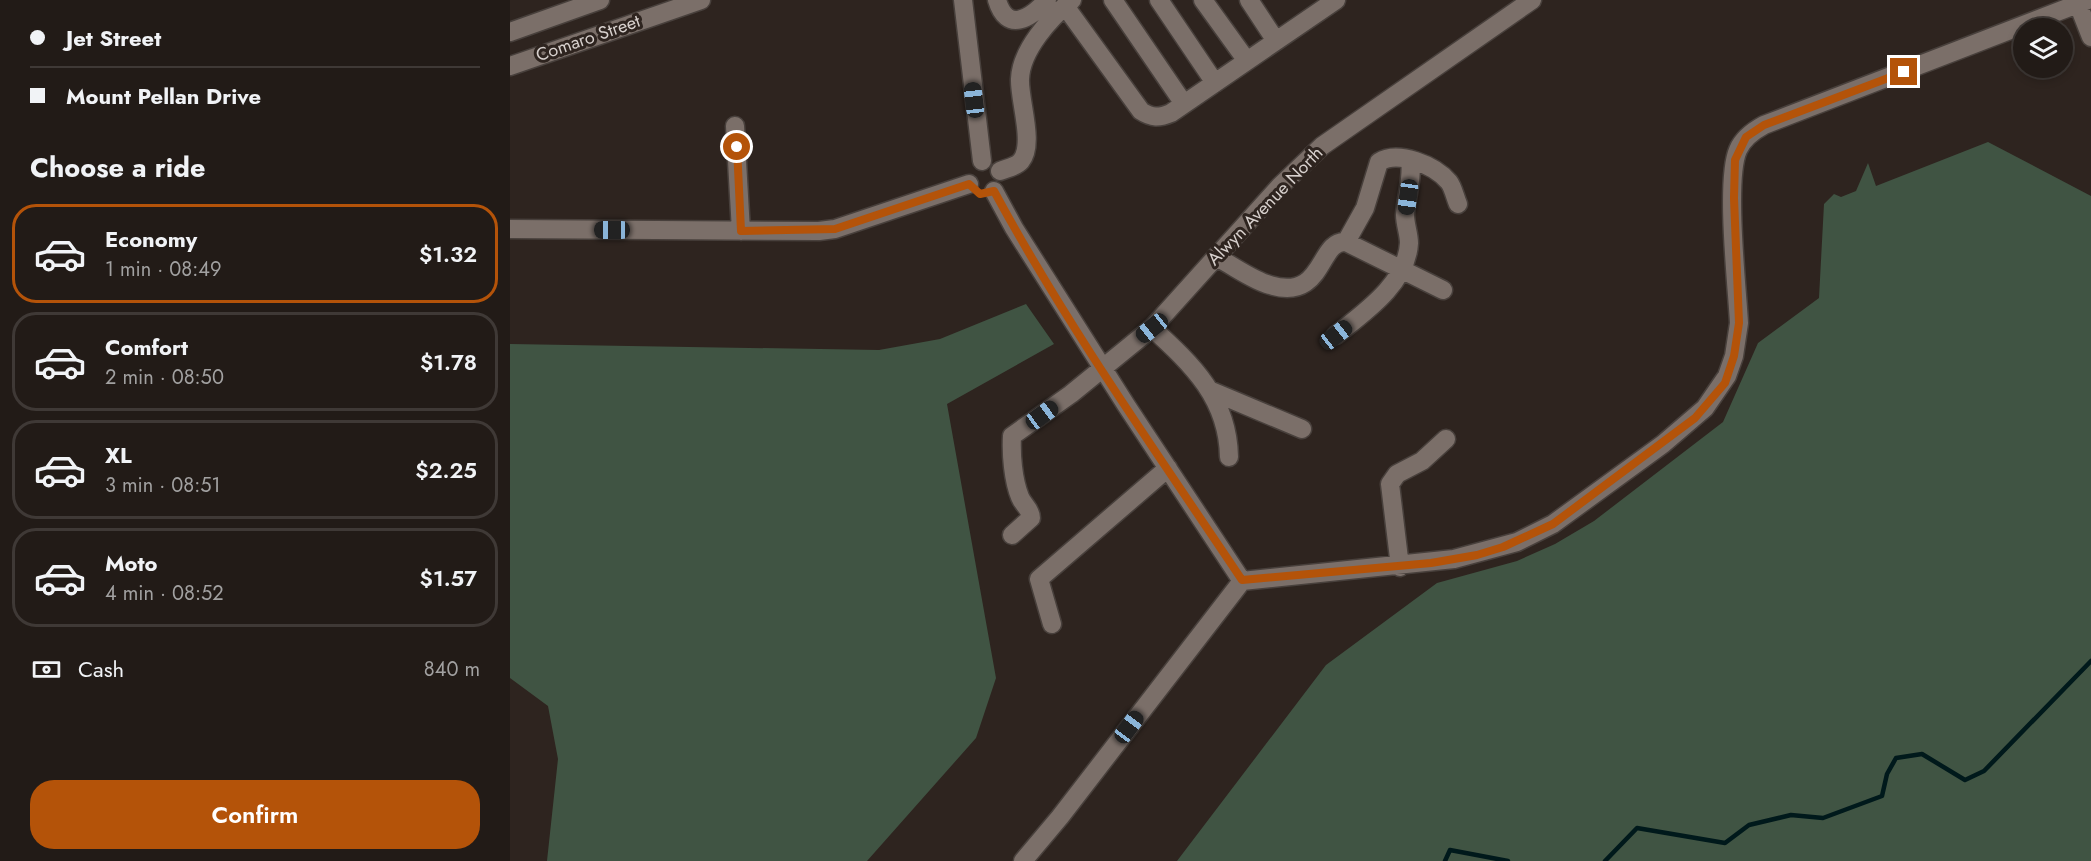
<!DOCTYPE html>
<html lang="en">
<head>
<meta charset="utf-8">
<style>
	:root { --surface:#221b17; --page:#2a2420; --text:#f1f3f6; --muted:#a2a1a1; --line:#3f3936; --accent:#b45309 }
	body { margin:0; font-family:Jost,sans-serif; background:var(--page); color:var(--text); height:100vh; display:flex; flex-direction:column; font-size:22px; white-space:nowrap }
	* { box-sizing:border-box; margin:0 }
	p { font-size:20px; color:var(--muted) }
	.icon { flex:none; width:33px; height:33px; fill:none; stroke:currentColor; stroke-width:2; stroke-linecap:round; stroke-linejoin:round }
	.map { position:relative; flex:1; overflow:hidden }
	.panel { display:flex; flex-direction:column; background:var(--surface); width:510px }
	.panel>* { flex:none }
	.top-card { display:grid; align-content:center; height:132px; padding:0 30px; background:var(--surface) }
	.controls { position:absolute; left:1503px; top:18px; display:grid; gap:12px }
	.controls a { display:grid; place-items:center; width:60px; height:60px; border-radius:50%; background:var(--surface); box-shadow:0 3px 9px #0003,0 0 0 2px var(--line); font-size:30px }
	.end { position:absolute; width:27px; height:27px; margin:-14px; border:8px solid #b45309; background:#fff; box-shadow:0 0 0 3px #fff }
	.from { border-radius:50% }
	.car { position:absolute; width:18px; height:36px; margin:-18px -9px; border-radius:8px; box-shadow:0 0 4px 2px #0007; background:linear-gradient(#222 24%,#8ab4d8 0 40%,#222 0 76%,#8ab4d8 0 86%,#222 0) }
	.top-card b { display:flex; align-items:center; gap:21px; height:57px; font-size:22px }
	.top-card b+b { border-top:2px solid var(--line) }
	.top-card i { width:15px; height:15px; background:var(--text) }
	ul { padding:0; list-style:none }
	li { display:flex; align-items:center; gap:18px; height:99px; margin:0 12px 9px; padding:0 18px; border:3px solid var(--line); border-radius:24px }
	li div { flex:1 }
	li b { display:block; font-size:22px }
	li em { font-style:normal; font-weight:600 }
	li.on { border-color:var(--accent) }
	li>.icon { width:54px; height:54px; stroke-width:1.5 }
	h2 { padding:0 30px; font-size:27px; line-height:72px }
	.pay { display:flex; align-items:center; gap:15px; height:66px; padding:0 30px; font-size:22px }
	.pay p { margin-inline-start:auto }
	.action { display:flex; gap:12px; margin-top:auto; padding:12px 30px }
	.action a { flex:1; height:69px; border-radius:24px; background:var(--accent); color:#fff; font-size:24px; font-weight:600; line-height:69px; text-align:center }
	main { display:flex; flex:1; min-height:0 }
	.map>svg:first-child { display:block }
</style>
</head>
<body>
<main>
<section class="panel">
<div class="top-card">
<b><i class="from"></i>Jet Street</b>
<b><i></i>Mount Pellan Drive</b>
</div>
<h2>Choose a ride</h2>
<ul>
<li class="on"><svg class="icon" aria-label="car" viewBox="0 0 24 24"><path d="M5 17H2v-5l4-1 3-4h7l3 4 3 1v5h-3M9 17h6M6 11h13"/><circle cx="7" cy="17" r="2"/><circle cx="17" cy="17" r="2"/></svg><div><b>Economy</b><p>1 min · 08:49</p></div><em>$1.32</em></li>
<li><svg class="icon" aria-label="car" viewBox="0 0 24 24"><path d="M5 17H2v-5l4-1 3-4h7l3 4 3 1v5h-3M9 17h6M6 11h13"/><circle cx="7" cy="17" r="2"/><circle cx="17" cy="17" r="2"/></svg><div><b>Comfort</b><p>2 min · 08:50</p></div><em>$1.78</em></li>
<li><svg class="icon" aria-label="car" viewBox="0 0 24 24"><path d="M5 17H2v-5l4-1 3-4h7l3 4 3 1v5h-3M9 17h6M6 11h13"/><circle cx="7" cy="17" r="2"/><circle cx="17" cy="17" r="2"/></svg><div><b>XL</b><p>3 min · 08:51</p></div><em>$2.25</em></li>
<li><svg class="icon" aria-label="car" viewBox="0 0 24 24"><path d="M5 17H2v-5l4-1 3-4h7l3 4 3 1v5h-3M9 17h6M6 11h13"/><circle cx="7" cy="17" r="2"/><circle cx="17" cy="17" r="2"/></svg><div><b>Moto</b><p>4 min · 08:52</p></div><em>$1.57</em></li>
</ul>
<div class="pay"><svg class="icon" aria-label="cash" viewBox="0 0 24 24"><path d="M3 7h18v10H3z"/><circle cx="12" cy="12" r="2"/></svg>Cash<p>840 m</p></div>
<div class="action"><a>Confirm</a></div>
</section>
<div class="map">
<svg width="1581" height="861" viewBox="0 0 1581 861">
	<rect width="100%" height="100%" fill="#2e241f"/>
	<path fill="#405443" d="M1478 142 1581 196V861H667L816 665 927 583 1007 561 1045 544 1084 521 1213 422 1248 343 1309 298 1314 204 1324 194 1331 197 1346 191 1358 163 1366 186Z
		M516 304 544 344 437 404 486 678 466 738 357 861H37L48 759 38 706 0 678V344L369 350 430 339Z"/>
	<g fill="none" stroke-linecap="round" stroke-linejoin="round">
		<path stroke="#00191b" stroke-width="4.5" d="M935 861 940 850 998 861
			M1095 861 1127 828 1215 843 1239 825 1281 815 1313 818 1372 796 1377 774 1386 758 1412 754 1455 780 1474 771 1581 661"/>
		<g stroke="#48403c" stroke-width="21">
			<path id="minor" d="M453 0 472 161
				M487 0C497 34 521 18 537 0
				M603 0 674 104
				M649 0 705 83
				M693 0 737 61
				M739 0 766 41
				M1568 4 1581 37
				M555 6 631 111C642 118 649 118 661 113L826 0
				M0 32 90 0
				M0 66 191 0
				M225 126 231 231
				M490 171C497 168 506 167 511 161 525 144 509 100 510 79 511 50 540 18 562 0
				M484 191 504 228 616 405 732 581
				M0 229 309 231 325 229 459 184
				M836 242 855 208 869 162C888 150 925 165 939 182 943 187 945 197 948 204
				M706 257C724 266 742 280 760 285 815 302 808 239 836 242L933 290
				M642 328C683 365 718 399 719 457
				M826 335C855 312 897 283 899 243 899 234 895 224 895 215 896 196 903 179 900 160
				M699 390 792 429
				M502 535 521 518C521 509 513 505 510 497 503 480 501 454 502 436L561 394 642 328 770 186 812 146 1022 0
				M890 567 880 484 887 474 912 461 936 439
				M542 624 529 579 658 468
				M513 861 550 817 732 581 944 559 1007 542 1043 524 1153 444 1195 408 1217 376 1224 356 1229 323C1227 286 1215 180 1228 150 1233 138 1243 131 1254 125L1578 0"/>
		</g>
		<use href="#minor" stroke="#7b6f69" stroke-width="18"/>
	</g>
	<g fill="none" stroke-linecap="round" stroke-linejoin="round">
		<path stroke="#b45309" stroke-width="8" d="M227 147 231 231 325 229 459 184 470 194 484 191C557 326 647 453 732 580L921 563 967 555 993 547 1043 524 1185 418 1215 383 1224 356 1229 323 1224 198 1225 160 1236 137 1254 125 1394 72"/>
	</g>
	<g text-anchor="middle" stroke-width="6" stroke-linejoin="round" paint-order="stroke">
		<g font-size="18" fill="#d7d0cd" stroke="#2e241f">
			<text transform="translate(78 38) rotate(-19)" y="6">Comaro Street</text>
			<text transform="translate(755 206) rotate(-46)" y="6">Alwyn Avenue North</text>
		</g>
	</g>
</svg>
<div class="controls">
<a><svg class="icon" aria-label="layers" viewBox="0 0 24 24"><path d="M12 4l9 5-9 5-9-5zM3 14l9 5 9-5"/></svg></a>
</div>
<i class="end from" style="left:227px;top:147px"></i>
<i class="end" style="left:1394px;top:72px"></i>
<i class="car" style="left:464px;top:100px;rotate:353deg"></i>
<i class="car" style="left:898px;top:197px;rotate:188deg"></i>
<i class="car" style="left:102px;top:230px;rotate:270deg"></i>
<i class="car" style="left:642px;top:328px;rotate:231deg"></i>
<i class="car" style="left:826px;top:335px;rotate:52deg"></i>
<i class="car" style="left:532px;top:415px;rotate:54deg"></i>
<i class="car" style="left:619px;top:727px;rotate:37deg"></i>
</div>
</main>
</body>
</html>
